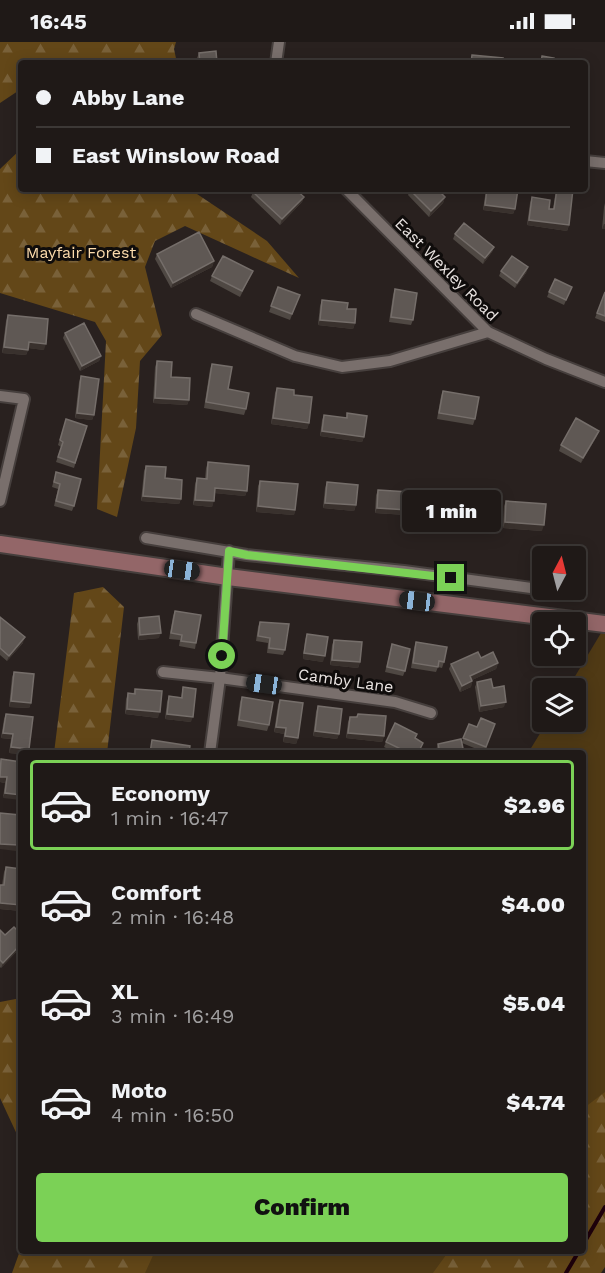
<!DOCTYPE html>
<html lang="en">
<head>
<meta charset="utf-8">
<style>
	:root { --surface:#1f1917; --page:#272220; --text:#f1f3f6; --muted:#a1a0a1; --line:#3c3836; --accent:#7bd156 }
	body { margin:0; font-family:"Work Sans",sans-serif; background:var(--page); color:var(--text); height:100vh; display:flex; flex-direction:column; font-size:22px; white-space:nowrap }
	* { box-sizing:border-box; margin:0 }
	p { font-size:20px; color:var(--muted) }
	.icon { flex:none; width:33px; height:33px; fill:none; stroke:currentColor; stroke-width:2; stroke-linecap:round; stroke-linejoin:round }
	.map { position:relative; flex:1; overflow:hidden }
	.drawer { position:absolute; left:18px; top:708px; width:568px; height:504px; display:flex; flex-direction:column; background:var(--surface); border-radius:6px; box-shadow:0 3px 15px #0003,0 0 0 2px var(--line) }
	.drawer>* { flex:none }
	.hud { position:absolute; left:18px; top:18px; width:570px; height:132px; border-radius:6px; box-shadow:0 3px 15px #0003,0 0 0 2px var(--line); display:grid; align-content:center; height:132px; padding:0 18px; background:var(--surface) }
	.needle { width:39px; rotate:7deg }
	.fabs { position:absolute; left:532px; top:504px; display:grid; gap:12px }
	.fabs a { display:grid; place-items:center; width:54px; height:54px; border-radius:6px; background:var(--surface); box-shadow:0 3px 15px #0003,0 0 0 2px var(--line); font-size:30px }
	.end { position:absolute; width:27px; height:27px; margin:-14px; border:8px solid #7bd156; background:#111; box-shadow:0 0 0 3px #111 }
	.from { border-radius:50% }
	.bubble { position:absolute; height:42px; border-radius:6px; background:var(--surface); box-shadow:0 3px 15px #0003,0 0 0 2px var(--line); font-size:20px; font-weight:800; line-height:42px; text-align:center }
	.car { position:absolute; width:18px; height:36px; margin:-18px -9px; border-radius:8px; box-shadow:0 0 4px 2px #0007; background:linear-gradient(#222 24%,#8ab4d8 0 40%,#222 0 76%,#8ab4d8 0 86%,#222 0) }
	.hud b { display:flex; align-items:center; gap:21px; height:57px; font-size:22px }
	.hud b+b { border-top:2px solid var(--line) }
	.hud i { width:15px; height:15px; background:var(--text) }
	ul { padding:10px 0 0; list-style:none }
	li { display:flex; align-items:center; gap:18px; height:90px; margin:0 12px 9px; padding:0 6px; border:3px solid transparent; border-radius:6px }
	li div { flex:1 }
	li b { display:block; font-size:22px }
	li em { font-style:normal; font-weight:800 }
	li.active { border-color:var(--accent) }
	li>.icon { width:54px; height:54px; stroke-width:1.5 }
	.primary-button { display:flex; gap:12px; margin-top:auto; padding:12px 18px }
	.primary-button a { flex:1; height:69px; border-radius:6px; background:var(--accent); color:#111; font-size:24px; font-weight:800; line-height:69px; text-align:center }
	.status { display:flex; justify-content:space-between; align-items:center; height:42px; padding:0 30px; background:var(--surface); direction:ltr }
	.status svg { height:16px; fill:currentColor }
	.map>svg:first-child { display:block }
</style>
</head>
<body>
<div class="status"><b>16:45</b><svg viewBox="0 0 49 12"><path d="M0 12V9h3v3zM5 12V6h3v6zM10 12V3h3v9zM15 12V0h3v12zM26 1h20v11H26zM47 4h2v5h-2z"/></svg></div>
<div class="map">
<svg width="605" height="1231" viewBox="0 0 605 1231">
	<defs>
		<pattern id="forest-firs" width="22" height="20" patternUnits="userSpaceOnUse" patternTransform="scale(1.5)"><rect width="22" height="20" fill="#634718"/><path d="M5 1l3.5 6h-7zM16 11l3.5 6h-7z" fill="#796139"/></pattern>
	</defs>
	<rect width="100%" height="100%" fill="#29211f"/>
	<path fill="#503a15" d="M601 591 605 592V1197L583 1231H22L25 1209H584V711H528L547 680H576V646H568Z"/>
	<path fill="url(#forest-firs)" d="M0 0H176L174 7 177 21H21V47L0 61Z
		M21 107V147H196L197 152 267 199 299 236 185 184 155 199 145 225 162 293 140 319 136 386 117 475 97 467 106 299 95 280 0 251V127Z
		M103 545 124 565 107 711H54L74 551Z
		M21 956V1101L0 1056V960Z
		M605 1050V1225L601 1231H433L449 1209H584V1066Z
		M21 1206V1209H155L145 1231H12Z"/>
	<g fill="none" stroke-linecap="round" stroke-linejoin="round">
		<path stroke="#1e000b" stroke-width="4" d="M584 1201 605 1165
			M566 1231 579 1209"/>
		<g stroke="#463f3d" stroke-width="14">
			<path id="street" d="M276 21 279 0
				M585 119 605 121
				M346 147 488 290 546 317 605 340
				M196 272 295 314 342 325 390 319 488 290
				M0 354 24 357 0 459
				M146 496 247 513 404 529 546 548
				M163 630 220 636 395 660 431 671
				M210 711 220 636 229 509"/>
		</g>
		<g stroke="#463f3d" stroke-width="20">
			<path id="secondary" d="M0 502 228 535 605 582"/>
		</g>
		<use href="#street" stroke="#796f6c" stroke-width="10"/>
		<use href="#secondary" stroke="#936668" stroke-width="16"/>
	</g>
	<path fill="#4f4843" d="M199 11 217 21H197V16Z
		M486 147H518L515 167 513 172 483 168Z
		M556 147 569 183 567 189 527 183 530 161 532 155 549 167H553Z
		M410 148 445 155 443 161 429 175 408 153Z
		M253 150 304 155 302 160 280 183 251 155Z
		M605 161V187H602L604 165Z
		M455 192 494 205 492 210 483 222 453 197Z
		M157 212 214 219 212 225 171 246 155 217Z
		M528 225 526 231 515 246 499 234 501 229Z
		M253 229 240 255 210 239 212 234Z
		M278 245 300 253 290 278 269 270Z
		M572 245 564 263 547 255 549 250Z
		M395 247 413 278 411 283 389 280 393 253Z
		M605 250V280L595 276Z
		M322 258 347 267 355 281 353 287 318 283 320 264Z
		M8 273 44 308 29 306 26 313 2 311 6 279Z
		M65 291 101 314 99 319 80 329 63 296Z
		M157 319 189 358 187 363 153 361 155 325Z
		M212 322 228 347 246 367 244 373 204 366 210 327Z
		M81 334 94 373 92 378 75 376 79 340Z
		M277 346 294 353 309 381 307 387 271 382 275 351Z
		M443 349 475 377 473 383 437 377 441 354Z
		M347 371 364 395 362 400 320 394 322 378 324 373 346 376Z
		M66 377 87 384 74 426 56 420 61 405 58 403Z
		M597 394 581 421 559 409 561 403Z
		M208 420 247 449 245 454 215 451 212 465 193 463 195 442 197 436 205 437 206 426Z
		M146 424 165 436 181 457 179 462 141 459 144 429Z
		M56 430 74 464 72 469 54 464 58 447 52 445Z
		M260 439 295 468 294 473 256 470 258 444Z
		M327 440 356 463 354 469 323 466 325 446Z
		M378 448 422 474 375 471 376 453Z
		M506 459 542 489 503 486 504 464Z
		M175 569 196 601 195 607 179 604 180 598 169 597 173 574Z
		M0 575 23 601 7 619 0 613Z
		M139 576 159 596 138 598 137 582Z
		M260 580 285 608 283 613 267 611 268 601 256 599 258 585Z
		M307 592 323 620 303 617 305 598Z
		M334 598 360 620 358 626 330 623 332 603Z
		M416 600 444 620 442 626 438 625 436 630 411 626 414 606Z
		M392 602 405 629 403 634 385 630Z
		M481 616 498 621 496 627 472 638 471 645 460 650 449 627 451 622Z
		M14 630 31 661 29 666 9 665 12 635Z
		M477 640 504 665 479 670 475 645Z
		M183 645 191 680 165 677 167 660 169 654 181 655Z
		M135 647 158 676 125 672 126 657 128 651 133 652Z
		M242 655 269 683 267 689 237 684 240 660Z
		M280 658 298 696 296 702 283 700 284 692 274 690 278 663Z
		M318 664 339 692 337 697 313 694 316 670Z
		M6 672 21 711V712L9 711 11 697 1 696 4 677Z
		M358 672 384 694 382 700 346 696 348 680 350 675H356Z
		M469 682 477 685 495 682 484 710 462 701 464 711H437L436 708 438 702 462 700Z
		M417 692 415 697 421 706 419 711H396L384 705 386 700Z
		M1 717 21 720 3 756 5 741 0 740V720Z
		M6 825 21 869 0 867V843H2L4 830Z
		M0 888 5 893 21 892V905L1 926 0 925Z"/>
	<path fill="#39312d" d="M304 155 302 160 280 183 282 177Z
		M445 155 443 161 429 175 431 169Z
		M485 163 515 167 513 172 483 168Z
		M529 178 569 183 567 189 527 183Z
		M604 182H605V187H602Z
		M494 205 492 210 483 222 485 216Z
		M214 219 212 225 171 246 173 241Z
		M528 225 526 231 515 246 517 241Z
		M320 278 355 281 353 287 318 283Z
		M29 300 46 302 44 308 27 306Z
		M4 305 28 308 26 313 2 311Z
		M101 314 99 319 80 329 82 324Z
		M155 356 189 358 187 363 153 361Z
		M77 371 94 373 92 378 75 376Z
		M273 376 309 381 307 387 271 382Z
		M322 389 364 395 362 400 320 394Z
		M599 389 597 394 581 421 583 416Z
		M215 446 247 449 245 454 213 451Z
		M143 454 181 457 179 462 141 459Z
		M195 458 214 459 212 465 193 463Z
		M325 461 356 463 354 469 323 466Z
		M258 464 295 468 294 473 256 470Z
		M377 466 424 469 422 474 375 471Z
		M505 480 544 483 542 489 503 486Z
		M161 591 159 596 138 598 140 593Z
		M25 595 23 601 7 619 9 614Z
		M304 611 325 614 323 620 303 617Z
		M332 618 360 620 358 626 330 623Z
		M498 621 496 627 468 640 470 634Z
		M472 639 471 645 460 650 462 644Z
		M11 659 31 661 29 666 9 665Z
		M506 660 504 665 479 670 481 664Z
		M127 667 160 670 158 676 125 672Z
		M167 672 193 675 191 680 165 677Z
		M276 685 286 686 284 692 274 690Z
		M315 689 339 692 337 697 313 694Z
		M3 691 13 692 11 697 1 696Z
		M348 691 384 694 382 700 346 696Z
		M285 694 298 696 296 702 283 700Z
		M11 705 29 707 28 711H21V712L9 711Z
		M0 735H7L5 741 0 740Z
		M5 751 21 753V758L3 756Z
		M0 802 18 803 16 809 0 807Z
		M0 861 21 863V869L0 867Z
		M21 902V905L1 926 3 921Z"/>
	<path fill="#5f5854" stroke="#756e6a" stroke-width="1.5" d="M216 9 217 21H200L199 11Z
		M472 13 503 16 502 21H471Z
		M542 14 554 16 553 21H541Z
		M256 147H283L285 149 286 147H295L304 155 282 177 253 150Z
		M411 147H437L445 155 431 169 410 148Z
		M487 147H518L515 167 485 163Z
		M557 147H573L569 183 529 178 532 155 550 158 549 167H554Z
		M464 181 494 205 485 216 455 192Z
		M199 190 214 219 173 241 157 212Z
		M223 214 253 229 242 249 212 234Z
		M512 214 528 225 517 241 501 229Z
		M555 237 572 245 566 258 549 250Z
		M278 245 300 253 292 272 271 264Z
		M395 247 417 251 413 278 391 275Z
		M605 250V274L597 271Z
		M322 258 348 261 347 267H356L355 281 320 278Z
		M8 273 48 277 46 302 29 300 28 308 4 305Z
		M84 281 101 314 82 324 65 291Z
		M157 319 172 320 171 335 190 336 189 358 155 356Z
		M212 322 232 325 228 347 249 351 246 367 206 360Z
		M81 334 99 337 94 373 77 371Z
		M277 346 294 348V353L312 355 309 381 273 376Z
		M443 349 479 355 475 377 439 371Z
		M347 371 367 374 364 395 322 389 324 373 347 376Z
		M576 376 599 389 583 416 561 403Z
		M66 377 87 384 75 421 58 415 63 400 60 398Z
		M208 420 249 424 247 449 215 446 214 459 195 458 197 436 207 437Z
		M146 424 166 425 165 436 182 438 181 457 143 454Z
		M56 430 81 437 74 464 56 459 60 442 54 440Z
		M260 439 298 442 295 468 258 464Z
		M327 440 358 443 356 463 325 461Z
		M378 448 425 451 424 469 377 466Z
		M506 459 546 462 544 483 505 480Z
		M175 569 201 573 196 601 181 599 182 593 171 591Z
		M159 574 161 591 140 593 139 576Z
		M0 575 25 595 9 614 0 606Z
		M260 580 289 582 285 608 269 606 270 596 258 594Z
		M307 592 328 595 325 614 304 611Z
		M334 598 362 600 360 620 332 618Z
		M416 600 447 605 444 620 439 619 438 625 413 621Z
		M392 602 410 607 405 629 387 625Z
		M478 610 481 616 493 610 498 621 470 634 472 639 462 644 451 622Z
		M14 630 34 632 31 661 11 659Z
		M491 637 493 646 504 644 506 660 481 664 477 640Z
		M183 645 196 647 193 675 167 672 169 654 182 656Z
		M135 647 162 649 160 670 127 667 128 651 135 652Z
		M242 655 273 660 269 683 239 678Z
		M280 658 303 661 298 696 285 694 286 686 276 685Z
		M318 664 342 667 339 692 315 689Z
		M6 672 33 675 29 707 11 705 13 692 3 691Z
		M358 672 386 674 384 694 348 691 350 675H357Z
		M481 676 495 682 486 705 463 696 469 682 477 685Z
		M395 681 417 692 415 696 423 701 418 711H409L386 700Z
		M461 697 464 711H440L438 702Z
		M152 698 190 704 189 711H150Z
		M1 717 21 720V753L5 751 7 735H0Z
		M0 771 20 773 18 803 0 802Z
		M6 825 21 827V863L0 861V843H4Z
		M14 885 21 892V902L3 921 0 918V888L5 893Z"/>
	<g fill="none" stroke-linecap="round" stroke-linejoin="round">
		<path stroke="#7bd156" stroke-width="8" d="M222 614 229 509 247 513 451 536"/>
	</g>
	<g text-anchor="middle" stroke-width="6" stroke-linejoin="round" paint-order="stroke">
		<g font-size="16" fill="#fddcac" stroke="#0f0c0b">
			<text x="81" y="216">Mayfair Forest</text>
		</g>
		<g font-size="16" fill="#e9e3e1" stroke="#0f0c0b">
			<text transform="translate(447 227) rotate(45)" y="6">East Wexley Road</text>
			<text transform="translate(346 638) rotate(8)" y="6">Camby Lane</text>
		</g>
	</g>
</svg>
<div class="fabs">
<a><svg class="needle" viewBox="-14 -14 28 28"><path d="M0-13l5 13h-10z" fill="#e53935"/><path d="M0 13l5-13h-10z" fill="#a1a0a1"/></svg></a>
<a><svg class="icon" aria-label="locate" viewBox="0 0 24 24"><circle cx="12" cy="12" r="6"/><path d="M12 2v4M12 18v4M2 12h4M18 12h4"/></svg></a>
<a><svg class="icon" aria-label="layers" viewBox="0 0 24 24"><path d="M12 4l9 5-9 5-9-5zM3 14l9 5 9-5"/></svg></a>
</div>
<i class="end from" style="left:222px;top:614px"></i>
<i class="end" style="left:451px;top:536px"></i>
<div class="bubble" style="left:402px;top:448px;width:99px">1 min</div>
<i class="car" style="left:182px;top:528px;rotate:98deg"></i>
<i class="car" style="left:417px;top:559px;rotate:277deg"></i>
<i class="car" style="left:264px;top:642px;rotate:278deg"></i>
<div class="hud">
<b><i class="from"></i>Abby Lane</b>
<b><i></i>East Winslow Road</b>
</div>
<section class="drawer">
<ul>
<li class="active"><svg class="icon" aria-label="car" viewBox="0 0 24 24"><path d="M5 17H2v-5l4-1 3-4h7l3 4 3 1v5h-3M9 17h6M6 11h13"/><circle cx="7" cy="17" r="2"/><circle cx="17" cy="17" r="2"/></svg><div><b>Economy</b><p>1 min · 16:47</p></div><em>$2.96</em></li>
<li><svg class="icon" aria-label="car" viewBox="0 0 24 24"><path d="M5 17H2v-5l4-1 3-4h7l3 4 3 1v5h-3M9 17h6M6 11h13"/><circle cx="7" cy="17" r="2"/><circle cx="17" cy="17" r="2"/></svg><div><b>Comfort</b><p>2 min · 16:48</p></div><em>$4.00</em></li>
<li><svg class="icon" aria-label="car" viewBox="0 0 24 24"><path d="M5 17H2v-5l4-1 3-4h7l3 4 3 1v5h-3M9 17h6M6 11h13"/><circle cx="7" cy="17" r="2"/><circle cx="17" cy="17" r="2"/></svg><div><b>XL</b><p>3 min · 16:49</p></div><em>$5.04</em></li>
<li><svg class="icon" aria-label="car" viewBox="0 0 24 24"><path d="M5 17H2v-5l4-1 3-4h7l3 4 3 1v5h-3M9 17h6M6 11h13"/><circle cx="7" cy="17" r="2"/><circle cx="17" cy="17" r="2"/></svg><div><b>Moto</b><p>4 min · 16:50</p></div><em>$4.74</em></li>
</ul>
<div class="primary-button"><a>Confirm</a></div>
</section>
</div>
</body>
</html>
